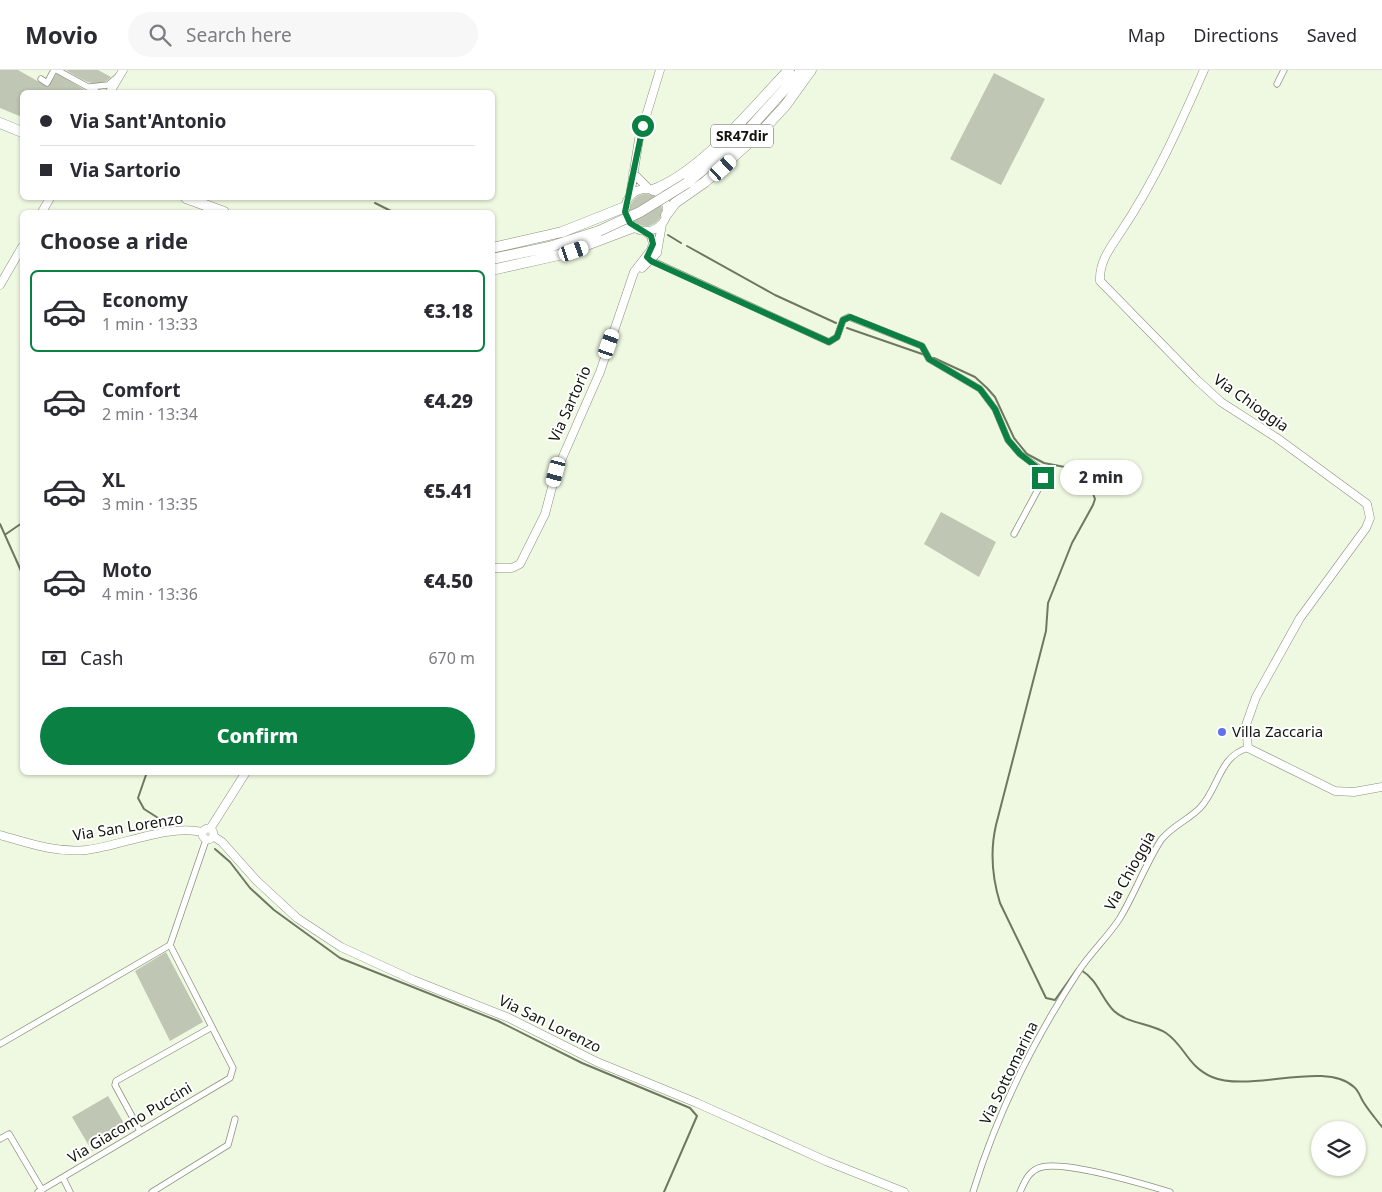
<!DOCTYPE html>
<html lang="en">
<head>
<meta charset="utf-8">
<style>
	:root { --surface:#fff; --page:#f7f7f7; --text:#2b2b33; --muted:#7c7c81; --line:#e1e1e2; --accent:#0b8043 }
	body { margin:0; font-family:"Noto Sans",sans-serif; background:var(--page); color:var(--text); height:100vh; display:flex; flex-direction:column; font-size:19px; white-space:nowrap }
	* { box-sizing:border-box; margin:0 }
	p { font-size:16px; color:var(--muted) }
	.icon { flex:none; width:28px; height:28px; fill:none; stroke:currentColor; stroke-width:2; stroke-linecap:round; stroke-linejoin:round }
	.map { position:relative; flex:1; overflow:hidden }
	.panel { position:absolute; left:20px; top:140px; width:475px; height:565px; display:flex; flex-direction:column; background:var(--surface); border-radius:8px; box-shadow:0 1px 4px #0004 }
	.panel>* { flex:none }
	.banner { position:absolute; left:20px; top:20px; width:475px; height:110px; border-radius:8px; box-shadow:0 1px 4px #0004; display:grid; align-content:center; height:110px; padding:0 20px; background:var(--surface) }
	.tools { position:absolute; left:1311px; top:1051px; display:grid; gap:10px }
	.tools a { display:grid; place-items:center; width:55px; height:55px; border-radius:50%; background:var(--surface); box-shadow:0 1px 4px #0004; font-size:25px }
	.end { position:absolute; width:22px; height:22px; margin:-11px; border:6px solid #0b8043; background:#fff; box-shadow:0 0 0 2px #fff }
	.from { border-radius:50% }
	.bubble { position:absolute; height:35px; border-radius:18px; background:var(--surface); box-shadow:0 1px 4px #0004; font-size:16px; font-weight:800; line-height:35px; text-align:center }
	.car { position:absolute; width:15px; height:30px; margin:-15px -8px; border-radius:6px; box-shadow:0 0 4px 1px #0007; background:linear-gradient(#fff 24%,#345 0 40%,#fff 0 76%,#345 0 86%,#fff 0) }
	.banner b { display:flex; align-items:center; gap:18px; height:48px; font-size:19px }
	.banner b+b { border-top:1px solid var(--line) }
	.banner i { width:12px; height:12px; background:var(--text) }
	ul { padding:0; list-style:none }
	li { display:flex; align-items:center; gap:15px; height:82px; margin:0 10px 8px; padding:0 10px; border:2px solid transparent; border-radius:8px }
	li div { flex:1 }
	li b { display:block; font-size:19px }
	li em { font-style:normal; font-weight:800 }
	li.on { border-color:var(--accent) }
	li>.icon { width:45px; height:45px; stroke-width:1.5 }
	h2 { padding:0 20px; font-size:22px; line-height:60px }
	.pay { display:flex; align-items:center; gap:12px; height:55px; padding:0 20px; font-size:19px }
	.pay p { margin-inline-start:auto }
	.button { display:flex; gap:10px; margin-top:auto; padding:10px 20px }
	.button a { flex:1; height:58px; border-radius:30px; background:var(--accent); color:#fff; font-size:20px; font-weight:800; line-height:58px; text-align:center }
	header { display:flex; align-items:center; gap:30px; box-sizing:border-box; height:70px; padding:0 25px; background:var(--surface); border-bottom:1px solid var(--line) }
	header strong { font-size:24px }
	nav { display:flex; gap:28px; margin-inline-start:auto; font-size:18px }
	.search { width:350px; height:45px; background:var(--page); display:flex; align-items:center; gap:12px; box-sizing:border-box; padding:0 18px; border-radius:28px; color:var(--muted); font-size:19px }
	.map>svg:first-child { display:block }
</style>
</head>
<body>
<header>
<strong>Movio</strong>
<div class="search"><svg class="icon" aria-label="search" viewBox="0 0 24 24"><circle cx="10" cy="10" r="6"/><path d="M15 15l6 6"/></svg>Search here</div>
<nav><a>Map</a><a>Directions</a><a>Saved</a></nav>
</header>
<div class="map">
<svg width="1382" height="1122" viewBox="0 0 1382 1122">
	<rect width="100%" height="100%" fill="#eff8e1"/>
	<path fill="#bfc6b3" d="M0 0H18L48 17 57 3 88 22H22V47L0 38Z
		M66 0H98L111 7C97 22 80 8 66 0Z
		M994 3 1045 29 1001 115 950 89Z
		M630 140a16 16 0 1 1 32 0a16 16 0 1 1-32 0Z
		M941 442 996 472 979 507 924 474Z
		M166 882 203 952 170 971 135 901Z
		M108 1026 128 1060 92 1081 72 1047Z"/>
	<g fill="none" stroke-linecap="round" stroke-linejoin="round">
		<path stroke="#6e7761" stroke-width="2" d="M375 133 393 142
			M668 165 681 173
			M687 176 775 225 836 253
			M847 258 925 285
			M934 288 975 307 987 318 995 327 1014 368 1027 384 1044 393 1070 398 1077 402 1091 418 1095 429 1093 435 1072 473 1048 533 1046 561 996 755C990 781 992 807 1000 833L1046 928 1055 930 1077 899
			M0 454 22 503
			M6 464 22 453
			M147 702 138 728 144 739 174 758
			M215 779 230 792 250 818 274 840 340 888 498 951 582 993 690 1038 697 1046 664 1122
			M1081 900C1098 910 1101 928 1114 941 1128 954 1150 953 1166 963 1185 976 1187 996 1212 1007 1250 1023 1325 990 1354 1017 1359 1021 1360 1027 1364 1033 1369 1041 1376 1049 1382 1057"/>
		<g stroke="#8a927d" stroke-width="7">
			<path id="street" d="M57 0 97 22
				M41 9 47 13 54 0
				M1277 14 1284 0
				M89 17 108 15 117 7
				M648 189 829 272 837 267 843 250 849 247 922 276 929 289 980 319 995 339 1008 370 1020 384 1043 401 1041 414 1014 464
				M0 974 170 875
				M140 1061 115 1015 116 1011 212 957
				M0 1069 9 1064 42 1120
				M63 1108 70 1122
				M38 1122 230 1008 233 998 170 875 206 770
				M152 1122 228 1075 235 1049
				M973 1122C997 1043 1033 971 1078 902 1090 883 1108 867 1120 848 1135 823 1145 795 1161 770 1172 756 1188 750 1200 738 1219 718 1219 686 1248 678
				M1020 1122C1025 1111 1029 1100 1042 1097 1068 1091 1143 1114 1170 1122"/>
		</g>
		<g stroke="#8a927d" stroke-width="9">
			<path id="secondary" d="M1204 0C1179 57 1155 111 1120 163 1110 178 1099 192 1100 211L1197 310 1221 332 1277 368 1367 434 1370 448 1366 458 1300 548 1256 627 1246 655 1248 678 1335 721 1354 722 1382 717
				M110 22 123 0
				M633 103 649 119
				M625 140a21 21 0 1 1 42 0a21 21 0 1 1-42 0Z
				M630 126 639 69 660 0
				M42 142 50 128
				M642 198 657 183 662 154
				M0 215 22 177
				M492 498H512L520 494 545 444 556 402 600 302 634 202 651 180 653 174 651 166 645 161
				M202.5 764a5.5 5.5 0 1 1 11 0a5.5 5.5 0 1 1-11 0Z
				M210 759 246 702
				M0 765C28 773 56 783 86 780 121 776 168 754 202 762
				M213 766 222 772 257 811 297 848 341 877 413 910 509 948 597 992 697 1033 826 1091 904 1122"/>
		</g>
		<g stroke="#8a927d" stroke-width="11">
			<path id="highway" d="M0 53 22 62
				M687 113 740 69 802 0
				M653 120C703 101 752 38 789 0
				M186 128 224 142
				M666 145 675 133 705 112 760 63 785 36 811 0
				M492 178 562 162 625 137
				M492 189 549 177 599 161
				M492 200 563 184 634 157"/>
		</g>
		<use href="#street" stroke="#fff" stroke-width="5.5"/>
		<use href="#secondary" stroke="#fff" stroke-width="8"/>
		<use href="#highway" stroke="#fff" stroke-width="10"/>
		<g stroke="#8a927d" stroke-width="11" stroke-linecap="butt">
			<path id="highway-bridge" d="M599 161 640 142 687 113"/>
		</g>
		<use href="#highway-bridge" stroke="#fff" stroke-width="10"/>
	</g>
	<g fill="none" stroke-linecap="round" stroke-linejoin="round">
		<path stroke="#0b8043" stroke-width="6" d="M643 56 625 142 630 153 651 166 653 174 647 187 651 191 829 272 837 267 843 250 850 247 922 276 929 289 980 319 995 339 1008 370 1020 384 1043 402V408"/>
	</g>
	<circle fill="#6171e9" stroke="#fff" stroke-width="2" cx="1222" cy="662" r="5"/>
	<g text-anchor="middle" stroke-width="4" stroke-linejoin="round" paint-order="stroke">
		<rect fill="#fff" stroke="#595b56" stroke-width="1" x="711" y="54.5" width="62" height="23" rx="4"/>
		<g font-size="14" font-weight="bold" fill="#12150d">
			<text x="742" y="71">SR47dir</text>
		</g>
		<g font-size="15" fill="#12150d" stroke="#fff">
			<text transform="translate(1251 333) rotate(35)" y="5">Via Chioggia</text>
			<text transform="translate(570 334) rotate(-66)" y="5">Via Sartorio</text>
			<text transform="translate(128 757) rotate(-9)" y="5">Via San Lorenzo</text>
			<text transform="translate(1130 801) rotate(-61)" y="5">Via Chioggia</text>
			<text transform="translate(550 954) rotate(26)" y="5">Via San Lorenzo</text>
			<text transform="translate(1009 1003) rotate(-64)" y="5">Via Sottomarina</text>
			<text transform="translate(130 1053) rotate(-31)" y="5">Via Giacomo Puccini</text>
		</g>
		<g font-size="15" fill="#12150d" stroke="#fff" text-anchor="start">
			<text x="1232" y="667">Villa Zaccaria</text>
		</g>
	</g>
</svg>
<div class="tools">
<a><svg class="icon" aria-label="layers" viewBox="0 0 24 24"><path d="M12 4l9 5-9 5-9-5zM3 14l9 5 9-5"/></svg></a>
</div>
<i class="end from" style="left:643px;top:56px"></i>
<i class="end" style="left:1043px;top:408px"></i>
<div class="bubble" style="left:1060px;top:390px;width:82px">2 min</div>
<i class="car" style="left:723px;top:98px;rotate:48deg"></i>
<i class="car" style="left:574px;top:181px;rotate:71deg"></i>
<i class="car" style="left:609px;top:274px;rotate:19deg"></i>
<i class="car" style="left:556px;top:402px;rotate:195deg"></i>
<div class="banner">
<b><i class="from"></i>Via Sant'Antonio</b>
<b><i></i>Via Sartorio</b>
</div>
<section class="panel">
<h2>Choose a ride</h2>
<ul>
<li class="on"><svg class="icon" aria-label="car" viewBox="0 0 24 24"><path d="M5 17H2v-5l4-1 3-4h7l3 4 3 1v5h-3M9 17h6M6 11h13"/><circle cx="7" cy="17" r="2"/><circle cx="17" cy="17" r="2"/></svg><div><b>Economy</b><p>1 min · 13:33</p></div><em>€3.18</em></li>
<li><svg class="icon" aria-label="car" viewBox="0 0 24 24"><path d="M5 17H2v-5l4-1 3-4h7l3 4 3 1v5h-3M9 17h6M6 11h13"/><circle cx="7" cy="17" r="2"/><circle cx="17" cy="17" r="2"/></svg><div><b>Comfort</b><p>2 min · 13:34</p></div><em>€4.29</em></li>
<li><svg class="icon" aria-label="car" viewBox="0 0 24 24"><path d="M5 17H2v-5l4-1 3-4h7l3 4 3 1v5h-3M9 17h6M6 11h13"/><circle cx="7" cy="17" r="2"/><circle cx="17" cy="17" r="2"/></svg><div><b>XL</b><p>3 min · 13:35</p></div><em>€5.41</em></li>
<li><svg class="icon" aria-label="car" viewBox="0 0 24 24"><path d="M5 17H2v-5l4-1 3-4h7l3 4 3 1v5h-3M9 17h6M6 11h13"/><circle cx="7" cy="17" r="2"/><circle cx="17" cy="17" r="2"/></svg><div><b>Moto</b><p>4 min · 13:36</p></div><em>€4.50</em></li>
</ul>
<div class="pay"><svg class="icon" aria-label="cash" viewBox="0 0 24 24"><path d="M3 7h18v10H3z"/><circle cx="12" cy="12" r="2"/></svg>Cash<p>670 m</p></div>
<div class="button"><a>Confirm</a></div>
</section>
</div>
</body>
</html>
